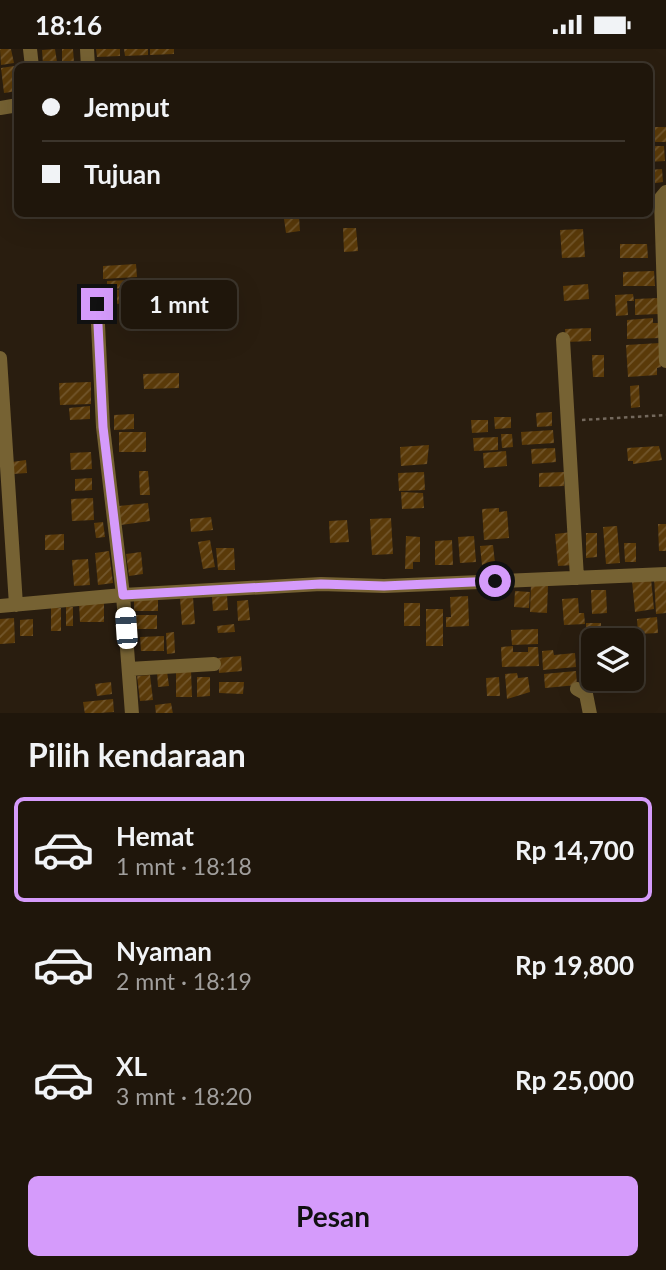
<!DOCTYPE html>
<html lang="id">
<head>
<meta charset="utf-8">
<style>
	:root { --surface:#1f160b; --page:#2c2319; --text:#f1f3f6; --muted:#a19f9d; --line:#3c352c; --accent:#d59bfb }
	body { margin:0; font-family:Lato,sans-serif; background:var(--page); color:var(--text); height:100vh; display:flex; flex-direction:column; font-size:26px; white-space:nowrap }
	* { box-sizing:border-box; margin:0 }
	p { font-size:23px; color:var(--muted) }
	.icon { flex:none; width:38px; height:38px; fill:none; stroke:currentColor; stroke-width:2; stroke-linecap:round; stroke-linejoin:round }
	.map { position:relative; height:664px; overflow:hidden }
	.side { display:flex; flex-direction:column; background:var(--surface); flex:1 }
	.side>* { flex:none }
	.top-card { position:absolute; left:14px; top:14px; width:639px; height:154px; border-radius:10px; box-shadow:0 7px 28px #0002,0 0 0 2px var(--line); display:grid; align-content:center; height:154px; padding:0 28px; background:var(--surface) }
	.fabs { position:absolute; left:581px; top:579px; display:grid; gap:14px }
	.fabs a { display:grid; place-items:center; width:63px; height:63px; border-radius:10px; background:var(--surface); box-shadow:0 7px 28px #0002,0 0 0 2px var(--line); font-size:35px }
	.end { position:absolute; width:32px; height:32px; margin:-16px; border:9px solid #d59bfb; background:#111; box-shadow:0 0 0 4px #111 }
	.from { border-radius:50% }
	.bubble { position:absolute; height:49px; border-radius:10px; background:var(--surface); box-shadow:0 7px 28px #0002,0 0 0 2px var(--line); font-size:23px; font-weight:700; line-height:49px; text-align:center }
	.car { position:absolute; width:21px; height:42px; margin:-21px -10px; border-radius:9px; box-shadow:0 0 5px 2px #0007; background:linear-gradient(#fff 24%,#345 0 40%,#fff 0 76%,#345 0 86%,#fff 0) }
	.top-card b { display:flex; align-items:center; gap:24px; height:66px; font-size:26px }
	.top-card b+b { border-top:2px solid var(--line) }
	.top-card i { width:18px; height:18px; background:var(--text) }
	ul { padding:0; list-style:none }
	li { display:flex; align-items:center; gap:21px; height:105px; margin:0 14px 10px; padding:0 14px; border:4px solid transparent; border-radius:10px }
	li div { flex:1 }
	li b { display:block; font-size:26px }
	li em { font-style:normal; font-weight:700 }
	li.current { border-color:var(--accent) }
	li>.icon { width:63px; height:63px; stroke-width:1.5 }
	h2 { padding:0 28px; font-size:32px; line-height:84px }
	.button { display:flex; gap:14px; margin-top:auto; padding:14px 28px }
	.button a { flex:1; height:80px; border-radius:10px; background:var(--accent); color:#111; font-size:28px; font-weight:700; line-height:80px; text-align:center }
	.status { display:flex; justify-content:space-between; align-items:center; height:49px; padding:0 35px; background:var(--surface); direction:ltr }
	.status svg { height:19px; fill:currentColor }
	.map>svg:first-child { display:block }
</style>
</head>
<body>
<div class="status"><b>18:16</b><svg viewBox="0 0 49 12"><path d="M0 12V9h3v3zM5 12V6h3v6zM10 12V3h3v9zM15 12V0h3v12zM26 1h20v11H26zM47 4h2v5h-2z"/></svg></div>
<div class="map">
<svg width="666" height="665" viewBox="0 0 666 665">
	<defs>
		<pattern id="building-hatch" width="6" height="6" patternUnits="userSpaceOnUse" patternTransform="scale(1.75)"><rect width="6" height="6" fill="#5a3a09"/><path d="M-1 1l2-2M0 6l6-6M5 7l2-2" fill="none" stroke="#72562c"/></pattern>
	</defs>
	<rect width="100%" height="100%" fill="#291d0f"/>
	<path fill="url(#building-hatch)" d="M0 0H11L14 14 1 16Z
		M55 0 57 13 43 15 42 1Z
		M62 0H73L74 13H62Z
		M96 0H120V7L97 8Z
		M124 0H148V6L125 7Z
		M150 0H174V5L150 6Z
		M14 17 18 42 4 44 1 19Z
		M649 78H666V93H649Z
		M649 97H664L665 112 649 113Z
		M662 120 663 133 649 135V121Z
		M299 168 300 182 286 184 284 170Z
		M343 179H356L358 202 344 203Z
		M583 180 585 208 562 209 560 181Z
		M620 195H647L648 209H620Z
		M136 215 137 228 103 230V217Z
		M654 222 655 237H623V223Z
		M129 231V239L107 240V232Z
		M588 235 589 250 564 252 563 237Z
		M138 239 139 253 104 256 103 242Z
		M633 245 634 252H627L628 266 616 267 615 246Z
		M659 249V265L635 266V250Z
		M653 269V274H662V289L627 290V271Z
		M591 279V292L566 293 565 280Z
		M660 294 661 318 657 319V326L628 328 626 296Z
		M592 306H604V328H593Z
		M179 324V339L144 340 143 325Z
		M91 333V355L60 356 59 334Z
		M639 336 640 358 631 359 630 337Z
		M90 357V370L70 371 69 359Z
		M552 363V377L537 378 536 364Z
		M134 365V380L114 381V366Z
		M494 368H511V379L495 380Z
		M471 371H488V383L472 384Z
		M553 381 554 394 522 396 521 383Z
		M119 383H146V403H119Z
		M501 385H512L513 398 502 399Z
		M498 388V401L474 402 473 389Z
		M429 396 427 415 401 417 400 398Z
		M659 397 662 411 633 415V412H628L627 399Z
		M555 399 556 413 532 415 531 400Z
		M506 402 507 417 484 419 483 404Z
		M91 403 92 420 71 421 70 404Z
		M26 411 27 424 13 425 12 413Z
		M139 422H148L150 446H140Z
		M424 423 425 441 399 442 398 424Z
		M564 423V437L539 438V424Z
		M92 429V441L75 442V430Z
		M401 443 423 444 424 459 402 460Z
		M93 449 94 471 72 472 71 450Z
		M148 454 150 472 121 476 119 457Z
		M499 459V463L507 462 509 489 484 491 482 460Z
		M211 468 213 481 191 483 190 470Z
		M391 469 393 505 372 506 370 470Z
		M347 471 349 493 330 494 329 472Z
		M103 473 105 488 96 489 94 474Z
		M658 475H666V502H659Z
		M617 477 620 514 606 515 603 478Z
		M572 483 574 516 558 517 555 485Z
		M586 484H597V508L586 509Z
		M64 485V501H45V486Z
		M406 487 420 488V513H413V520H405Z
		M474 487 476 513 460 514 458 488Z
		M210 491 215 518 203 520 198 493Z
		M452 491 453 516H435V492Z
		M624 494H636V513H625Z
		M493 496 495 514 482 516 480 497Z
		M216 499H234L235 521H218Z
		M109 502 113 534 98 536 95 504Z
		M141 503 143 525 129 527 126 505Z
		M88 510 90 536 74 537 72 511Z
		M666 527V564L656 565 654 528Z
		M651 530 654 560 635 563 632 532Z
		M531 534 548 535 547 564 530 563Z
		M591 541H606L607 564 592 565Z
		M515 542 530 543 529 559 514 558Z
		M227 547 228 561 213 562 212 548Z
		M468 547 469 577 446 578V568H451L450 548Z
		M134 548H158V562H134Z
		M193 548 195 575 182 576 180 549Z
		M578 549 579 564H584L585 575 564 576 562 550Z
		M248 551 250 571 238 572 237 552Z
		M104 553V573H80L79 554Z
		M404 554H420V577H404Z
		M66 558H73V577H66Z
		M51 559H61V582H51Z
		M426 560H443V597H426Z
		M134 566H157V580H134Z
		M657 568 658 584 638 585 637 570Z
		M14 569 15 594 0 595V570Z
		M33 570V587H20V571Z
		M586 574H601V585H608V592H593V597H586Z
		M234 575 235 583 218 584 217 577Z
		M538 580V595L512 596 511 581Z
		M174 583 175 604 167 605 166 584Z
		M164 587V602H141L140 588Z
		M513 597V603H528V598H538L539 617 502 618 501 598Z
		M553 601 554 606 575 604 576 618 543 621 542 602Z
		M241 607 242 622 219 624 218 609Z
		M176 621H191L192 648H176Z
		M167 622 169 637 158 638 157 623Z
		M576 622 577 636 545 639 544 625Z
		M517 624 518 629 528 628 530 643 507 650 505 625Z
		M150 626 153 651 140 652 137 627Z
		M197 628H210V647L197 648Z
		M499 628 500 647H487L486 629Z
		M111 633 112 645 97 647 95 635Z
		M219 633H244L243 645 219 644Z
		M113 650 114 663 85 665 83 653Z
		M171 654 173 665H156L155 656Z"/>
	<g fill="none" stroke-linecap="round" stroke-linejoin="round">
		<path stroke="#73685c" stroke-width="2.5" stroke-dasharray="3.5 3.5" stroke-linecap="butt" d="M582 371 666 366"/>
		<path stroke="#766233" stroke-width="14" d="M30 0 32 18
			M87 0 88 18
			M0 59 18 56
			M666 143 661 149 666 312
			M97 255 103 378 123 546 132 665
			M563 290 577 529
			M0 309 16 556
			M0 557 123 546 321 535 384 537 666 525
			M129 620 214 615
			M577 640 586 645 590 665"/>
	</g>
	<g fill="none" stroke-linecap="round" stroke-linejoin="round">
		<path stroke="#d59bfb" stroke-width="9" d="M97 255 103 378 123 546 321 535 384 537 495 532"/>
	</g>
</svg>
<div class="fabs">
<a><svg class="icon" aria-label="layers" viewBox="0 0 24 24"><path d="M12 4l9 5-9 5-9-5zM3 14l9 5 9-5"/></svg></a>
</div>
<i class="end from" style="left:495px;top:532px"></i>
<i class="end" style="left:97px;top:255px"></i>
<div class="bubble" style="left:121px;top:231px;width:116px">1 mnt</div>
<i class="car" style="left:126px;top:579px;rotate:356deg"></i>
<div class="top-card">
<b><i class="from"></i>Jemput</b>
<b><i></i>Tujuan</b>
</div>
</div>
<section class="side">
<h2>Pilih kendaraan</h2>
<ul>
<li class="current"><svg class="icon" aria-label="car" viewBox="0 0 24 24"><path d="M5 17H2v-5l4-1 3-4h7l3 4 3 1v5h-3M9 17h6M6 11h13"/><circle cx="7" cy="17" r="2"/><circle cx="17" cy="17" r="2"/></svg><div><b>Hemat</b><p>1 mnt · 18:18</p></div><em>Rp 14,700</em></li>
<li><svg class="icon" aria-label="car" viewBox="0 0 24 24"><path d="M5 17H2v-5l4-1 3-4h7l3 4 3 1v5h-3M9 17h6M6 11h13"/><circle cx="7" cy="17" r="2"/><circle cx="17" cy="17" r="2"/></svg><div><b>Nyaman</b><p>2 mnt · 18:19</p></div><em>Rp 19,800</em></li>
<li><svg class="icon" aria-label="car" viewBox="0 0 24 24"><path d="M5 17H2v-5l4-1 3-4h7l3 4 3 1v5h-3M9 17h6M6 11h13"/><circle cx="7" cy="17" r="2"/><circle cx="17" cy="17" r="2"/></svg><div><b>XL</b><p>3 mnt · 18:20</p></div><em>Rp 25,000</em></li>
</ul>
<div class="button"><a>Pesan</a></div>
</section>
</body>
</html>
